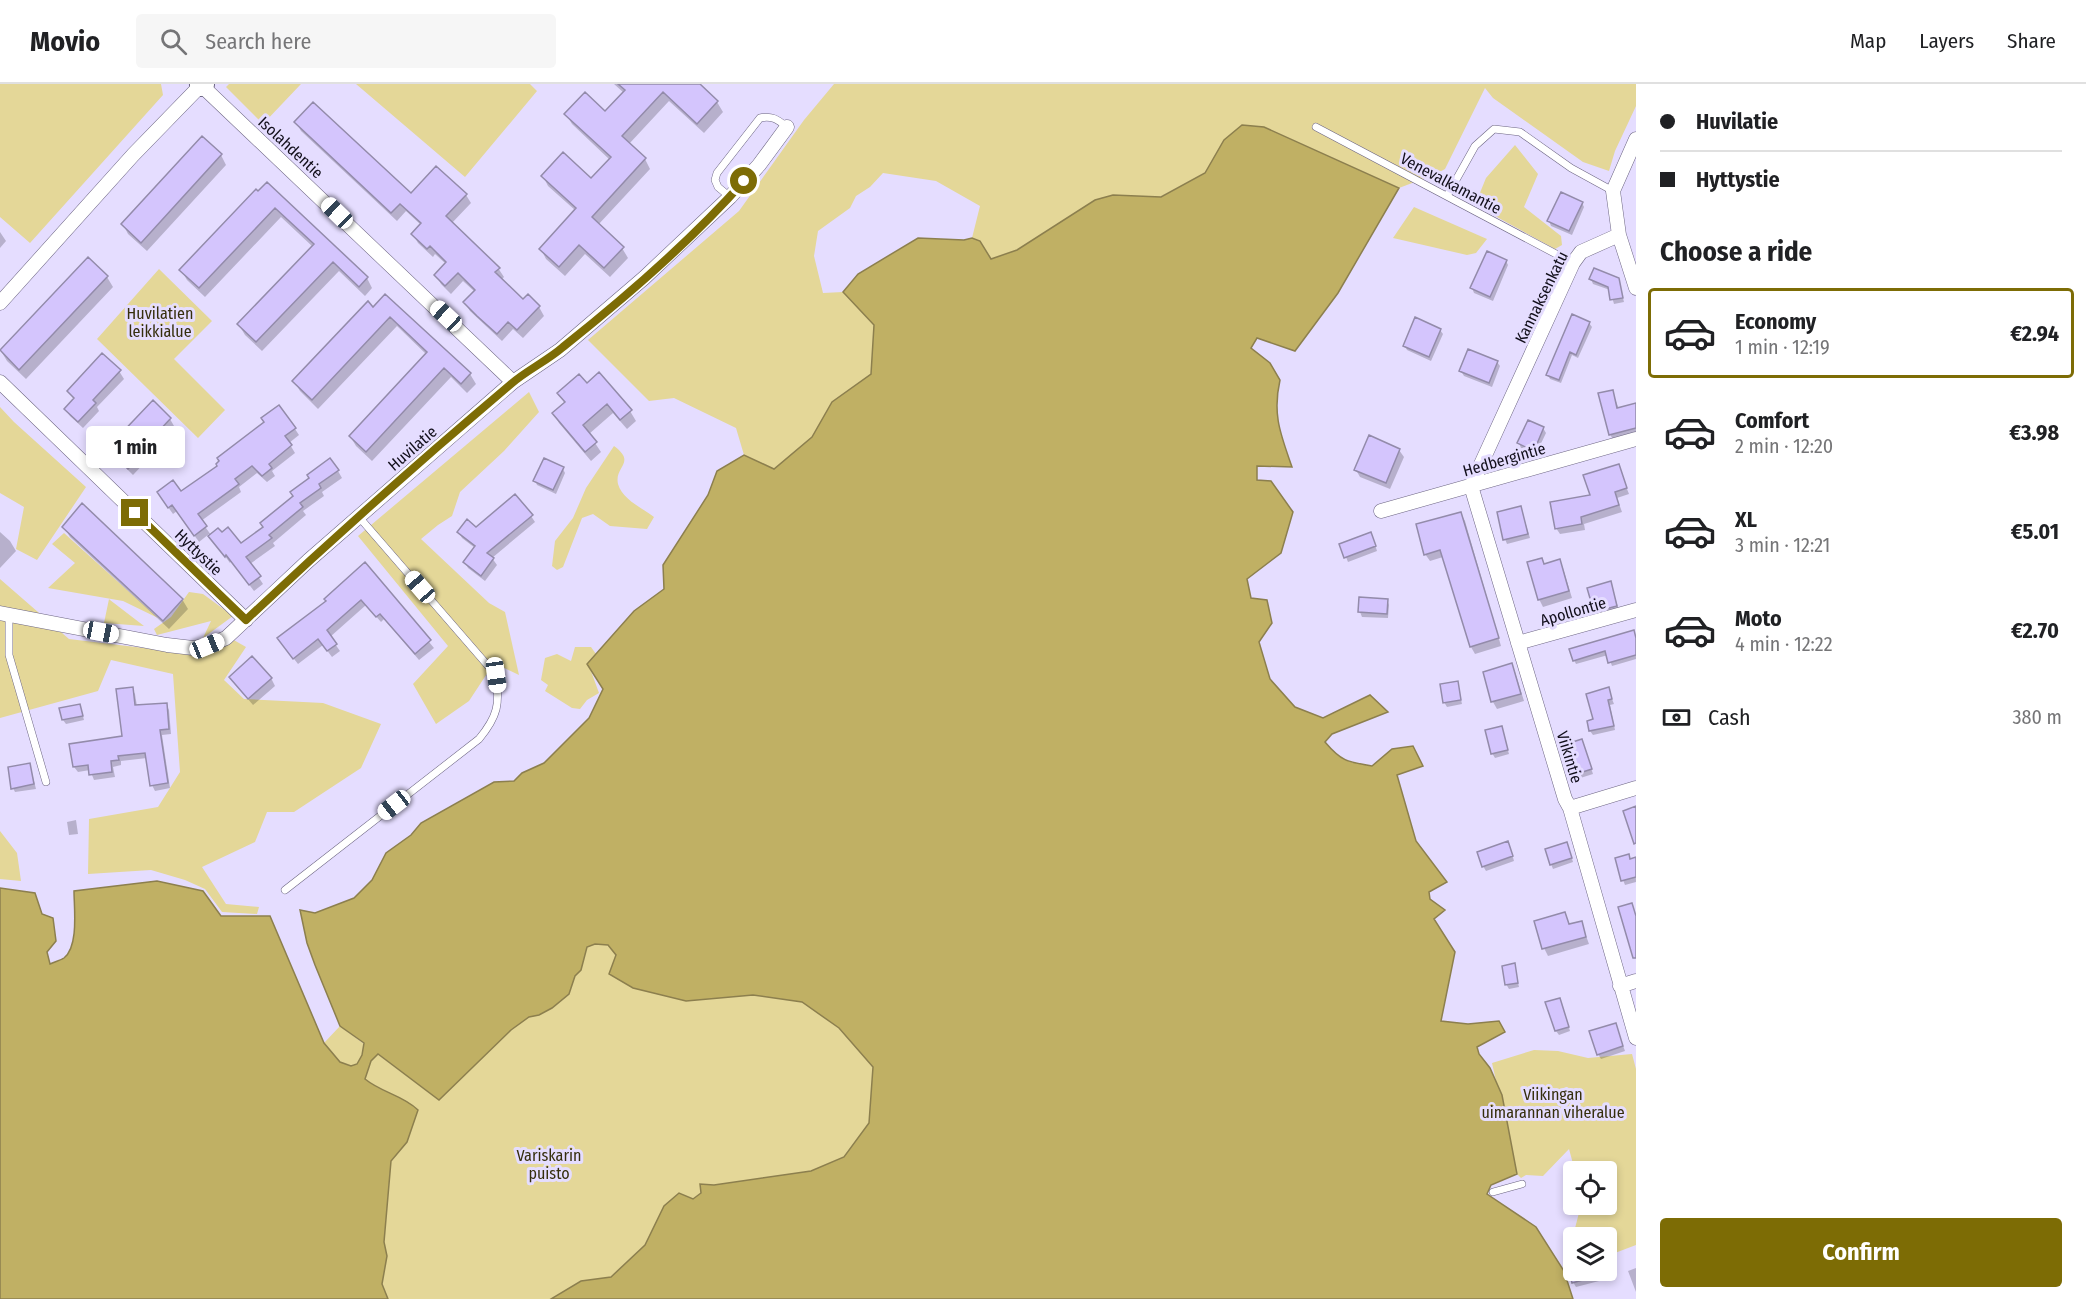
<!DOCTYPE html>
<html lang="en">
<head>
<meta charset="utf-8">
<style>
	:root { --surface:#fff; --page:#f6f6f6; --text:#202124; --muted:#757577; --line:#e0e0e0; --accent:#7d6c05 }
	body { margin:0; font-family:"Fira Sans Condensed",sans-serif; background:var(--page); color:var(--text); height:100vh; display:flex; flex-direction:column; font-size:22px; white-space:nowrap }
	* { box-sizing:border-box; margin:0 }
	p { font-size:20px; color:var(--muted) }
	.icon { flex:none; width:33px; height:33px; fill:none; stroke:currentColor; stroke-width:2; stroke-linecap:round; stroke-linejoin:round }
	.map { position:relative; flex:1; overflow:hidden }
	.details { display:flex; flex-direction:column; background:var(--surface); width:450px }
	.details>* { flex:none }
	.hud { display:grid; align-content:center; height:132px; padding:0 24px; background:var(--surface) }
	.tools { position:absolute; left:1563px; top:1077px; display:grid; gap:12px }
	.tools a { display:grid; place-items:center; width:54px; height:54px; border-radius:6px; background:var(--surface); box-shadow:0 3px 9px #0003; font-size:30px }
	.end { position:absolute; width:27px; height:27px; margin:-14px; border:8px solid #7d6c05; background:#fff; box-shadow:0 0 0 3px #fff }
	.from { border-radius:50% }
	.bubble { position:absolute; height:42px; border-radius:6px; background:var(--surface); box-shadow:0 3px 9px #0003; font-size:20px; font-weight:700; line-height:42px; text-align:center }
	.car { position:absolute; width:18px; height:36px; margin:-18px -9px; border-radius:8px; box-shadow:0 0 4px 2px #0007; background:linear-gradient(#fff 24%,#345 0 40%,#fff 0 76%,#345 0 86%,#fff 0) }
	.hud b { display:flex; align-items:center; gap:21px; height:57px; font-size:22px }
	.hud b+b { border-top:2px solid var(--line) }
	.hud i { width:15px; height:15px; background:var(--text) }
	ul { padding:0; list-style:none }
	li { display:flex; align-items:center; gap:18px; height:90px; margin:0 12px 9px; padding:0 12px; border:3px solid transparent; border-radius:6px }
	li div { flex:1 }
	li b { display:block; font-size:22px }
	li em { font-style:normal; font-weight:700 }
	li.active { border-color:var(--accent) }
	li>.icon { width:54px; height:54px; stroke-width:1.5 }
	h2 { padding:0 24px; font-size:27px; line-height:72px }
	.pay { display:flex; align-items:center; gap:15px; height:66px; padding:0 24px; font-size:22px }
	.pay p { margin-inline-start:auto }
	.cta { display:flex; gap:12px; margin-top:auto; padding:12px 24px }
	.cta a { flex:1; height:69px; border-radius:6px; background:var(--accent); color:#fff; font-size:24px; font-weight:700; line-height:69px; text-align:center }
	header { display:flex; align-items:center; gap:36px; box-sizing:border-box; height:84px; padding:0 30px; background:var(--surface); border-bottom:2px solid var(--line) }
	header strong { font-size:28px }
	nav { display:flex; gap:33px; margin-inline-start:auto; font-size:21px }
	.search { width:420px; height:54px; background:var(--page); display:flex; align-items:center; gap:15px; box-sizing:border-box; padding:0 21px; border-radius:6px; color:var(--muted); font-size:22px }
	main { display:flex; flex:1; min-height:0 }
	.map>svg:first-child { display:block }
</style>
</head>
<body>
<header>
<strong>Movio</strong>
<div class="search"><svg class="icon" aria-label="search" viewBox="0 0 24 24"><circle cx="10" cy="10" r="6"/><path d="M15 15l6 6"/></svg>Search here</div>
<nav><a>Map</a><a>Layers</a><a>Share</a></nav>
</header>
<main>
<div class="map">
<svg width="1636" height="1215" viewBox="0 0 1636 1215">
	<rect width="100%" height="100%" fill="#e5ddff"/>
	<path fill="#e4d798" d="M0 0H161L163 11 30 159 0 133Z
		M229 0H301L263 40 226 3Z
		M356 0H530L537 7 465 93Z
		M834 0H1636V22L1615 67 1609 87 1583 78 1493 14 1485 4 1445 85 1436 90 1399 104 1264 43 1224 56 1205 89 1160 113 1113 111 1095 116 1017 166 991 175 980 157 972 154 980 122 936 97 883 89 870 103 856 112 850 124 818 147 814 172 823 209 843 208 874 241 871 290 832 318 812 353 774 385 744 371 736 344 674 314 649 317 588 256 739 127 804 36Z
		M1515 61 1538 90 1524 123 1561 152 1562 161 1555 165 1475 121 1486 94Z
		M1414 123 1487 155 1476 169 1467 171 1393 154Z
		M159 185 212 237 174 275 225 326 198 354 97 255Z
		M529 308 539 328 504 367 460 408 452 432 438 441 421 455 489 519 505 528 519 591 494 579 469 617 436 640 413 600 448 562 358 452Z
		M0 323 14 338 86 403 37 476 16 465 24 423 0 409Z
		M614 362C637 379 614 382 618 400 622 415 642 424 654 433L647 445 610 442 593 430 582 434 563 483 557 486 552 482 555 457 573 434 586 404Z
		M64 449 158 534 123 517 48 504 75 479 52 460Z
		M0 495 69 555 194 570 232 555 246 563 224 596 244 615 323 619 381 640 361 684 294 728H267L255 758 202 783 226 820 259 823 257 830 222 828 205 805 185 796 151 786 88 790 89 735 158 723 180 688 173 590 111 576 98 607 0 634Z
		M189 508 203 510 233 532 203 554 211 537 157 551 154 545 171 533Z
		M109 515 110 516 144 542 104 539Z
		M575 563H591L596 570 588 579 599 609 587 616 580 625 572 624 545 607 548 601 541 596 545 574 557 570 571 577Z
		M0 747 17 769 21 797 0 795Z
		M595 860 608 861 616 871 686 917 753 911 802 918 839 944 873 983 869 1039 844 1073 811 1087 714 1101 700 1100 701 1109 693 1115 664 1123 645 1161 611 1193 581 1197 551 1215H388L382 1200 387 1172 384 1158 391 1077 407 1058 376 1004 340 978 324 959 340 942 439 1016 511 946 529 932 539 931 552 924 569 910 575 892 581 885 587 863Z
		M1534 966 1558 967 1588 974 1632 970 1636 985V1161L1607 1172 1606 1154H1574L1573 1184 1564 1187 1581 1121 1606 1120V1088L1575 1087 1569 1065 1543 1092 1526 1091 1521 1094 1517 1090 1492 979Z"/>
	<path fill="#c0b064" stroke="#8c7f4e" stroke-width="1.5" d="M1242 41 1264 43 1399 104 1338 209 1295 267 1257 254 1251 264 1270 279 1280 296C1272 331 1281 351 1292 383L1257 382V396L1271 397 1293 428 1281 469 1247 495 1251 514 1267 516 1272 539 1259 558 1270 595 1295 623 1323 634 1370 611 1388 628 1332 650 1325 658C1341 677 1347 678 1372 682L1392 665 1413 662 1423 682 1397 691 1416 757 1447 798 1429 808 1430 815 1445 826 1434 835 1455 868 1441 937 1468 940 1499 937 1505 948 1477 963 1479 970 1490 984 1502 1011 1517 1090 1491 1101 1487 1110 1536 1143 1564 1187 1573 1215H551L581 1197 611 1193 645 1161 664 1122 679 1109 693 1115 701 1109 700 1100 714 1101 811 1087 844 1073 869 1039 873 983 839 944 802 918 753 911 686 917 633 904 609 890 616 871 608 861 595 860 587 863 581 886 575 892 569 910 552 924 539 931 529 933 511 946 439 1016 378 970 371 977 365 995C382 1009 403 1011 418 1026L407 1058 391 1077 384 1158 387 1172 382 1200 388 1215H0V804L35 809 42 830 53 834 56 857 47 868 50 880C54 878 61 876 64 874 79 862 74 824 74 807L157 797 203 807 221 832H270L324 959 340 978 351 982 357 980 362 971 364 959 340 942 315 881 307 859 300 826 315 829 354 814 372 796 386 769 411 751 421 739 494 698 514 697 522 689 544 679 589 634 603 605 587 580 634 527 664 505 663 481 708 411 717 387 744 371 774 385 812 353 832 318 871 290 874 241 843 208 858 190 918 154 964 156 972 154 980 157 991 175 1017 166 1095 116 1113 111 1161 113 1205 89 1224 56Z"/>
	<path fill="#0003" d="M614 0H698L717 18 723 28 704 49 669 17 629 60 645 75 650 85 598 141 622 164 628 174 610 193 585 170 565 192 546 175 541 165 576 127 548 102 543 92 591 96 610 76 572 40 566 30 605 29 624 9Z
		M296 38 411 111H466L471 119 451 140 498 184 504 193 501 196 523 217 539 223 544 232 523 254 513 245 502 257 470 227 465 219 475 208 463 197 451 210 441 200 436 191 446 180 435 170 433 173 418 159 413 150 421 141 406 127 397 137 301 47Z
		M221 71 226 81 147 167 128 150 123 140Z
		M256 107 367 194 372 204 365 212 339 187 262 267 245 251 239 241 313 163 281 133 205 213 187 196 181 186Z
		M1582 119 1584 123 1572 151 1551 142 1549 137Z
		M0 148 6 157 0 164Z
		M1506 177 1508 181 1493 217 1474 209 1472 204Z
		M107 193 113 203 26 295 7 277 1 267Z
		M1591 195H1618L1624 218 1614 220 1610 206 1593 200Z
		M385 212 470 290 476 300 467 309 451 293 372 377 356 362 350 352 427 271 397 242 318 325 300 307 294 297Z
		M1589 239 1592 243 1578 274 1572 271 1561 299 1550 295 1548 291Z
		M1440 246 1443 250 1431 277 1407 266 1405 262Z
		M1497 278 1500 282 1492 303 1464 292 1461 287Z
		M119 287 124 295 97 323 99 327 83 344 70 332 65 325 74 316 69 307Z
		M587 301 630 327 636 337 627 345 613 329 589 350 601 368 591 377 559 339 554 330 565 320 559 309Z
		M1612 307 1619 325 1636 320V352L1614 358 1610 350Z
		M170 335 174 342 148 370 150 373 133 391 121 379 116 372 124 364 118 355Z
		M1543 344 1546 349 1536 370 1521 364 1519 359Z
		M295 345 299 351 289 359 295 369 272 387 275 392 267 398 257 389 239 403 241 408 201 437 211 451 241 461 265 444 262 440 338 387 342 394 322 408 324 412 303 427 306 431 273 459 275 462 250 480 263 500 254 507 231 477 230 479 209 450 199 458 177 427 173 430 163 416 181 410Z
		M1399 366 1404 373 1390 405 1360 393 1356 386Z
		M1618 382 1629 410 1617 414 1622 428 1584 440 1585 446 1560 450 1556 444 1592 412Z
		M563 385 565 389 556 410 537 401 535 396Z
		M1521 424 1530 454 1507 460 1505 455Z
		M1461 430 1465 437 1501 562 1475 570 1471 563 1443 473 1430 477 1425 470Z
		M531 432 535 438 492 474 497 481 485 497 468 484 465 478 475 464 462 454 459 448Z
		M64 443 182 515 188 525 169 545 70 453Z
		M0 448 10 457 16 467 0 484Z
		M1373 454 1377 467 1348 478 1341 461Z
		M1559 477 1563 484 1572 514 1543 523 1539 515 1544 481Z
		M365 481 434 564 419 576 384 535 381 538 366 521 330 553 340 567 332 573 323 561 298 580 283 561Z
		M1612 504 1619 526 1598 532 1589 505Z
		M1387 516 1389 521 1388 534 1362 533 1360 528Z
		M1636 554V575L1612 582 1608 571 1576 580 1574 576Z
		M1511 581 1515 588 1524 617 1497 625 1493 618 1485 589Z
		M230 594H271L275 602 253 621Z
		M1457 598 1462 620 1447 623 1444 618Z
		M132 605 135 610 137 622 166 620 169 626 171 650 162 651 170 704 155 707 152 701 147 674 121 677V681L113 683 115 693 94 696 90 686 78 688 74 683 123 653Z
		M1608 605 1614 620 1610 621 1615 646 1593 651 1590 647Z
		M80 621 84 636 66 640 63 636Z
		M1501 643 1509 670 1495 674 1492 669Z
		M1582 657 1593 690 1574 696 1571 691Z
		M30 681 36 705 15 708 13 704Z
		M76 736 78 750 69 751 67 738Z
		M1510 763 1514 777 1486 787 1483 782Z
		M1569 765 1573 778 1553 785 1551 780Z
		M1628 772 1631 776 1636 775V798L1625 801 1623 796Z
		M1565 830 1570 841 1581 838 1589 860 1548 872 1544 864Z
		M1514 881 1519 903 1509 905 1506 900Z
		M1562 920 1570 947 1559 951 1556 947Z
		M1617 945 1625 967 1601 975 1598 970Z
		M1636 1184V1208L1628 1187Z
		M1601 1186 1603 1196 1576 1203 1573 1198Z"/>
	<path fill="#d4c5fd" stroke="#938baa" stroke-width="1.5" d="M618 0H700L718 17 697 40 663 8 622 52 646 74 592 133 624 163 604 184 579 161 559 183 539 165 576 124 541 92 563 68 591 94 611 73 564 30 585 8 605 27 625 6Z
		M313 18 411 109 436 82 467 110 446 132 500 184 495 188 523 215 528 210 540 222 517 246 508 238 497 250 477 232 463 218 475 206 458 189 445 202 434 191 446 178 430 162 427 165 411 150 421 139 400 120 391 129 294 38Z
		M202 52 222 70 141 159 121 140Z
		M267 98 368 193 359 203 333 178 256 258 237 240 314 160 275 124 199 204 179 186 256 105 258 107Z
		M1561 108 1583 118 1569 147 1547 137Z
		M1487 167 1507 176 1490 213 1470 204Z
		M88 173 108 192 19 286 0 266Z
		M1594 184 1619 194 1623 214 1610 216 1608 203 1589 195Z
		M385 210 471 289 461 300 444 284 366 368 349 352 427 268 390 233 312 316 292 297 368 217 373 223Z
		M1572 230 1590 238 1576 271 1570 268 1559 296 1546 291Z
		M1415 233 1441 245 1429 273 1403 262Z
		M1468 265 1498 277 1489 299 1459 287Z
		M102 269 121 286 93 316 96 319 78 338 64 325 74 314 67 307Z
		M599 288 632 326 620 336 607 320 583 341 597 358 585 368 552 329 565 318 557 309 579 290 587 299Z
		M1613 306 1617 324 1636 319V344L1609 351 1598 309Z
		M153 316 171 334 144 363 147 365 128 385 115 372 124 362 116 355Z
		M279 321 296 344 285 352 292 361 269 380 272 384 262 392 252 382 235 395 239 400 198 430 207 442 194 452 172 421 168 424 157 408 173 396 181 407 217 382 216 380 219 377 217 374 264 338 261 334Z
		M1528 336 1544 343 1534 367 1517 359Z
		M1369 351 1400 365 1386 399 1354 386Z
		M330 374 339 386 319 400 321 404 300 419 303 423 269 451 272 454 246 473 261 492 249 501 226 471 225 473 208 452 218 444 222 448 228 443 241 459 263 443 260 439 293 412 290 408 309 394 307 391Z
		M544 374 564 383 553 406 533 397Z
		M1619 380 1627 404 1615 408 1619 421 1581 433 1582 440 1555 445 1550 418 1590 411 1583 391Z
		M515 410 533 431 487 469 494 474 481 492 463 478 475 462 457 448 467 435 476 443Z
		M82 419 183 515 163 537 62 443Z
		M1521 422 1528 450 1503 456 1497 428Z
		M1461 428 1499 554 1470 563 1440 466 1424 471 1416 440Z
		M1371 448 1376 462 1344 474 1339 460Z
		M1542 474 1544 480 1560 475 1569 507 1538 516 1527 478Z
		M365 478 431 556 415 570 380 530 376 533 361 516 327 546 337 560 327 567 318 555 293 575 277 554 326 517 324 515Z
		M1611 497 1617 522 1594 528 1587 504Z
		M1359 513 1388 515 1387 530 1358 528Z
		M1634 546 1636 554V571L1608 579 1605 567 1573 577 1569 565Z
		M252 572 272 594 248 615 229 593Z
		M1512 579 1521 610 1491 618 1483 588Z
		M1458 597 1461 616 1443 619 1440 600Z
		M133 603 135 621 167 619 169 645 160 646 168 699 150 702 145 669 118 672 119 676 111 677 112 688 89 691 88 681 73 683 69 660 122 652 116 605Z
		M1609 603 1612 615 1608 616 1614 642 1589 647 1587 637 1593 635 1586 610Z
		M80 620 83 632 62 636 59 624Z
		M1502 642 1508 666 1491 670 1485 646Z
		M1582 655 1592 685 1570 692 1560 662Z
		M30 679 34 700 11 705 8 683Z
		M1636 722V759L1634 760 1623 727Z
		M1508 757 1513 772 1482 783 1477 768Z
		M1567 758 1572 774 1550 781 1545 765Z
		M1629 770 1630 775 1636 773V793L1621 797 1615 774Z
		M1632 819 1636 832V874H1633L1618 823Z
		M1565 828 1569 840 1582 837 1586 853 1542 865 1534 837Z
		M1515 879 1518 899 1505 901 1502 882Z
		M1560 914 1569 943 1555 947 1545 918Z
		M1616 939 1623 962 1597 971 1589 947Z
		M1569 1186H1604V1190L1572 1199Z"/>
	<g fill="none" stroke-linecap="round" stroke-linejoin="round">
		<g stroke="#6c6582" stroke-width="8">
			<path id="service" d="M1316 43 1573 179
				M1447 112 1475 62 1494 45 1520 48 1571 84 1613 107
				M730 113 718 103 715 96 717 89 760 34C772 31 778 36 787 43
				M9 531V571L46 698
				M285 806 479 655C498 632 500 620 496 591L359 433
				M1493 1108 1522 1100"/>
		</g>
		<g stroke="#6c6582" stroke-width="15">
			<path id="minor" d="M1636 55 1613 107 1619 151 1581 168 1573 179 1471 402 1565 715 1570 724 1636 954
				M1619 151 1636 204
				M0 219 133 71 201 1 513 298
				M0 298 246 536
				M1381 427 1636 355
				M0 529 167 561 193 564 207 562 226 554 308 477 513 298 560 266 644 194 730 113 759 81 787 43
				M1518 559 1636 526
				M1570 724 1636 704
				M1620 902 1636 897"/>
		</g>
		<g stroke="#6c6582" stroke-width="24">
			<path id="primary" d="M201 1 203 0"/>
		</g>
		<use href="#service" stroke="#fff" stroke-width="7"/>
		<use href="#minor" stroke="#fff" stroke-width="14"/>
		<use href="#primary" stroke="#fff" stroke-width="22"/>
	</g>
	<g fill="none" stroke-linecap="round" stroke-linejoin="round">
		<path stroke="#7d6c05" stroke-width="8" d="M135 429 246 536C332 455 421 376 511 300 527 286 547 277 563 263 627 212 690 158 744 97"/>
	</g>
	<g text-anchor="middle" stroke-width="6" stroke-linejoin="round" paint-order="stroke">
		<g font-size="16" fill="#110e1a" stroke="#e5ddff">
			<text transform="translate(291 63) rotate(43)" y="6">Isolahdentie</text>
			<text transform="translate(1451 99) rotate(28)" y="6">Venevalkamantie</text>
			<text transform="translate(1541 213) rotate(-64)" y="6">Kannaksenkatu</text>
			<text transform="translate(412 364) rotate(-41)" y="6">Huvilatie</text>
			<text transform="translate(1504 375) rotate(-16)" y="6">Hedbergintie</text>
			<text transform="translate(199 468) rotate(44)" y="6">Hyttystie</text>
			<text transform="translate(1573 527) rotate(-16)" y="6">Apollontie</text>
			<text transform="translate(1570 673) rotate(73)" y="6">Viikintie</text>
		</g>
		<g font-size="16" fill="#352e0c" stroke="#e5ddff">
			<text x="160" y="235">Huvilatien<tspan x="160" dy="18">leikkialue</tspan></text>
			<text x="1553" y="1016">Viikingan<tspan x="1553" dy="18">uimarannan viheralue</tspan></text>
			<text x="549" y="1077">Variskarin<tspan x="549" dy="18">puisto</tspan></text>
		</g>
	</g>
</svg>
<div class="tools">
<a><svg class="icon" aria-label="locate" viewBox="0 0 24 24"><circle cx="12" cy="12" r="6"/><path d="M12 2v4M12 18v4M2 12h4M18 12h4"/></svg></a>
<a><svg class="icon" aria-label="layers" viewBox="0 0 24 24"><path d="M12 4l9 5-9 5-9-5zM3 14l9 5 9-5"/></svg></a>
</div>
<i class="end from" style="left:744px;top:97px"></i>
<i class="end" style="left:135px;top:429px"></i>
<div class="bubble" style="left:86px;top:342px;width:99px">1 min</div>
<i class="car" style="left:337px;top:129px;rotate:314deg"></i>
<i class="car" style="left:446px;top:232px;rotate:313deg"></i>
<i class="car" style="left:420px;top:503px;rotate:319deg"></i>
<i class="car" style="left:101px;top:548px;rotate:101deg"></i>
<i class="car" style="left:207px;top:562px;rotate:68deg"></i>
<i class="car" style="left:496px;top:591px;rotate:172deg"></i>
<i class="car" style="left:394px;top:721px;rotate:232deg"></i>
</div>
<section class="details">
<div class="hud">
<b><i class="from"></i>Huvilatie</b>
<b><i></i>Hyttystie</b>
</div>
<h2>Choose a ride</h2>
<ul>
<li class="active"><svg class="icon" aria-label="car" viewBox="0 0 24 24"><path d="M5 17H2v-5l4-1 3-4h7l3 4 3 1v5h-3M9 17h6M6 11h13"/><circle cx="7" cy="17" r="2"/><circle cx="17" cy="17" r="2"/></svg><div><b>Economy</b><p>1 min · 12:19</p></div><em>€2.94</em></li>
<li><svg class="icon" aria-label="car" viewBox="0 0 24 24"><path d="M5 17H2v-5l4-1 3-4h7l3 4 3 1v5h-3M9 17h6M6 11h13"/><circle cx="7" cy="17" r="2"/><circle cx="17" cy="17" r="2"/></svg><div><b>Comfort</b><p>2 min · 12:20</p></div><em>€3.98</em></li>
<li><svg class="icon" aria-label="car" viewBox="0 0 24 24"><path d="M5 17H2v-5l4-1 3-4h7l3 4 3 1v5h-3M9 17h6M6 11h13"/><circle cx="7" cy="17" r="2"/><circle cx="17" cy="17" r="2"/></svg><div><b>XL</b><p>3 min · 12:21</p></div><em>€5.01</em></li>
<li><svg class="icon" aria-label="car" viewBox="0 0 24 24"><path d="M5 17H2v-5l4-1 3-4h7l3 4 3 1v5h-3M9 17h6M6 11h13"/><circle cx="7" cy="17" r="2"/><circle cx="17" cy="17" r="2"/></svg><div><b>Moto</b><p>4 min · 12:22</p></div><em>€2.70</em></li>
</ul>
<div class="pay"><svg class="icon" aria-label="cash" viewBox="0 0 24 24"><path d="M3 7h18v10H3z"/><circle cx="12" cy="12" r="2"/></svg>Cash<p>380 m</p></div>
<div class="cta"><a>Confirm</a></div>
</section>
</main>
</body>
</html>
